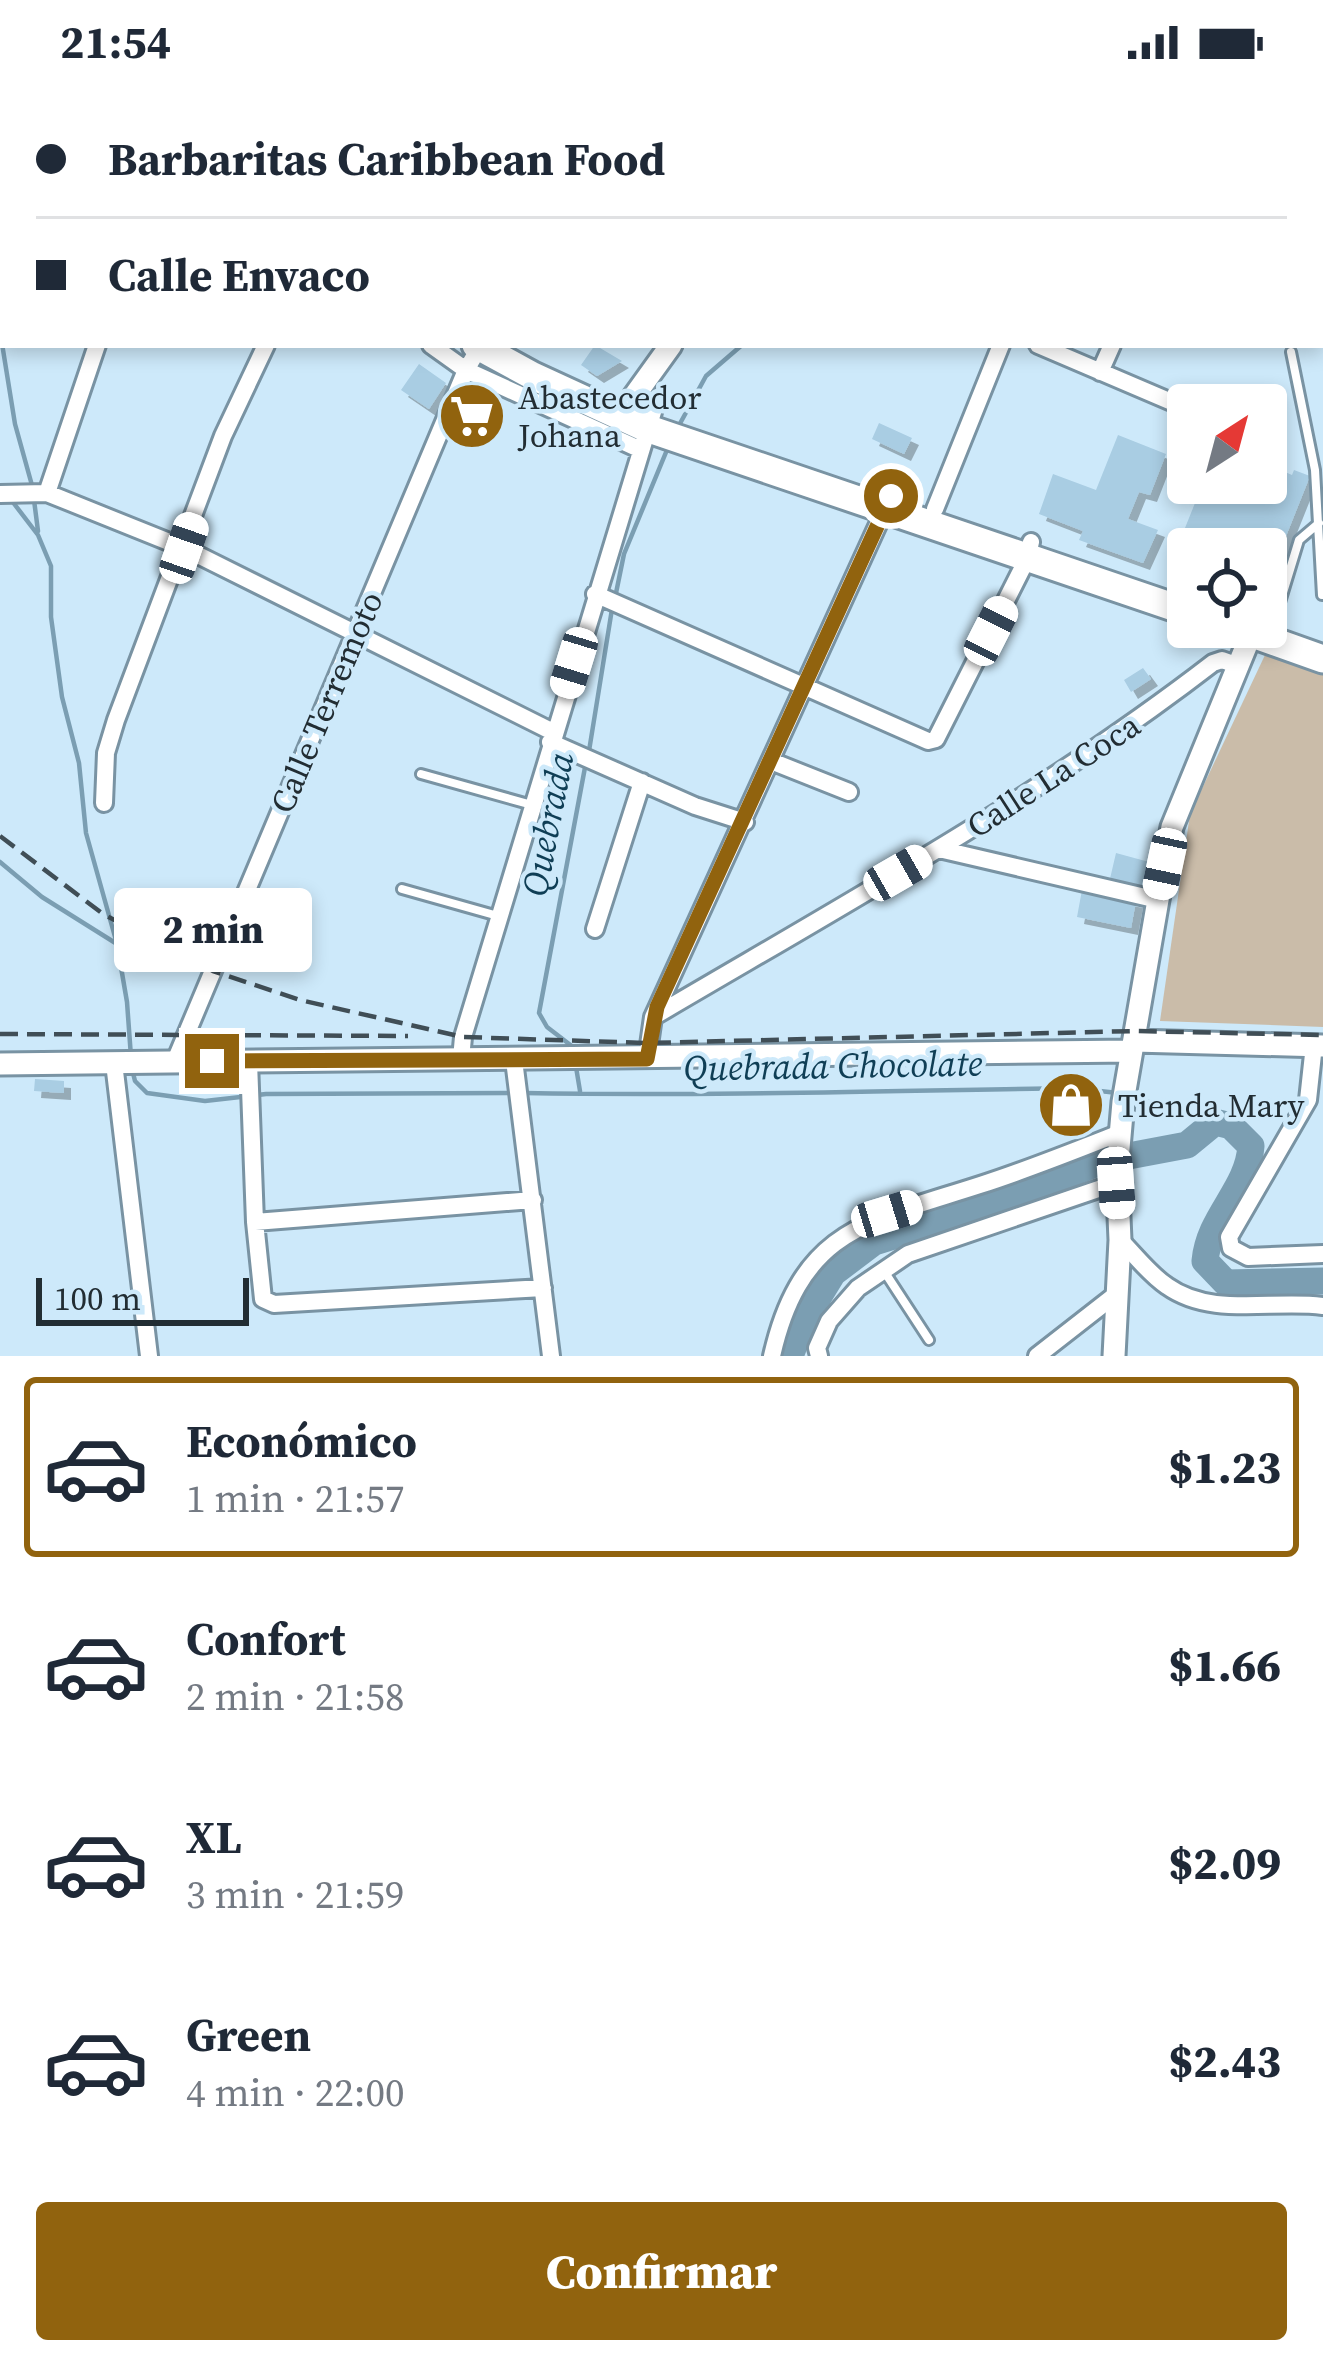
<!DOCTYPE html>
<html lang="es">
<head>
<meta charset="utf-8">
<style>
	:root { --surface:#fff; --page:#f2f2f3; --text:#1f2937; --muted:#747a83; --line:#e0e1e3; --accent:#91630e }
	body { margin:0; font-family:"Source Serif 4",serif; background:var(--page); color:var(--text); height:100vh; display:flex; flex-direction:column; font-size:45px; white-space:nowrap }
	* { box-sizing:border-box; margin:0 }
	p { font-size:39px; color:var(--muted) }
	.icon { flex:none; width:66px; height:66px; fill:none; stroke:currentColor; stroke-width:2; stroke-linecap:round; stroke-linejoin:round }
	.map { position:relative; height:1272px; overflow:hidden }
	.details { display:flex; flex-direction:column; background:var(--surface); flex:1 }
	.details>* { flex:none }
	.banner { position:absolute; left:0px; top:0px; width:1323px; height:264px; box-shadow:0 6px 18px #0003; display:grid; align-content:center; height:264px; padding:0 36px; background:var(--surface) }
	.needle { width:78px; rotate:36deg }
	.fabs { position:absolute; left:1167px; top:300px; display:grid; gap:24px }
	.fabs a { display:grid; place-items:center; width:120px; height:120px; border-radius:12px; background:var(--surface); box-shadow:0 6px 18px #0003; font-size:60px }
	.scale { position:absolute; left:36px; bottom:30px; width:213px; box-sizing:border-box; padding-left:12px; border:6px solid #222d33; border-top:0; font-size:33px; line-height:42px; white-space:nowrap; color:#222d33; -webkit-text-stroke:9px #cde9fa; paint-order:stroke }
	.end { position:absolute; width:54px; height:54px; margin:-27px; border:15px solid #91630e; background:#fff; box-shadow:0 0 0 6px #fff }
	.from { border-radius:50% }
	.bubble { position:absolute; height:84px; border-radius:12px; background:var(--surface); box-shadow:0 6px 18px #0003; font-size:39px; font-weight:800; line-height:84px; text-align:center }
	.car { position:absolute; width:36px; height:72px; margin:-36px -18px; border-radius:15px; box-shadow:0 0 9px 3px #0007; background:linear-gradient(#fff 24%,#345 0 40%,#fff 0 76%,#345 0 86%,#fff 0) }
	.banner b { display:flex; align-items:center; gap:42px; height:114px; font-size:45px }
	.banner b+b { border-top:3px solid var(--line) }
	.banner i { width:30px; height:30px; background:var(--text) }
	ul { padding:21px 0 0; list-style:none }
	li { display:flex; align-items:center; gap:36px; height:180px; margin:0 24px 18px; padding:0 12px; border:6px solid transparent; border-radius:12px }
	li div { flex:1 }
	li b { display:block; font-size:45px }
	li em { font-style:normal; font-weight:800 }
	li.current { border-color:var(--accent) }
	li>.icon { width:108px; height:108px; stroke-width:1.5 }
	.action { display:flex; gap:24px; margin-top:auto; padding:24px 36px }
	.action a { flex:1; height:138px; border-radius:12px; background:var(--accent); color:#fff; font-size:48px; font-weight:800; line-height:138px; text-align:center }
	.status { display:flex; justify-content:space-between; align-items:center; height:84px; padding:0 60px; background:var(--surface); direction:ltr }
	.status svg { height:33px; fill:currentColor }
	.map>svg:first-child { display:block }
</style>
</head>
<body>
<div class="status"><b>21:54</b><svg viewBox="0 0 49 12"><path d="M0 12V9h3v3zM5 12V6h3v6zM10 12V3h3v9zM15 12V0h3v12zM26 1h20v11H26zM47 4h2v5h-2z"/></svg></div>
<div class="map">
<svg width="1323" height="1272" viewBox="0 0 1323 1272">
	<defs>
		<filter id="shadow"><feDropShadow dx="7" dy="7" stdDeviation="0" flood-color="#0004"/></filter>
	</defs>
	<rect width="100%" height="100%" fill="#cde9fa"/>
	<path fill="#b9dcf0" d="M1121 0H1323V33L1320 39V3H1121Z"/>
	<path fill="#cabca9" d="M1265 571 1323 590V943L1160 937 1190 730Z"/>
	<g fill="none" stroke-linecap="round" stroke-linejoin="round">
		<path stroke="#7b9eb2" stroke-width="4.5" d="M1019 0V3
			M1320 122 1323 123
			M0 247 15 340 33 405
			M677 345 706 292 742 261
			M34 416 38 447
			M12 417 38 451 51 482V533L62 613 79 679 86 749 117 860 127 918 131 973
			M615 514 624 470 669 361
			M589 667 612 525
			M0 778 42 813 117 860
			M573 963 547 943 539 929 586 678
			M576 983 580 1007
			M132 985 135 997 147 1009 205 1017 266 1010 512 1009
			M524 1009C707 1012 889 1007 1072 1004L1118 1009
			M1129 1012 1215 1038"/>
		<path stroke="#7b9eb2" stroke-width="27" d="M790 1272 803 1238 833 1189 874 1158 999 1119 1102 1077 1187 1061 1215 1038 1231 1042 1251 1062C1248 1106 1209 1132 1205 1177L1226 1199 1323 1197"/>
	</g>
	<path fill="#a9cde3" filter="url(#shadow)" d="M595 261 622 277 597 292 581 281Z
		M419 280 446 299 429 325 401 306Z
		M464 310 493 322 480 353 451 342Z
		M879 339 912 354 904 370 872 355Z
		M1118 351 1166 370 1150 411 1139 408 1128 435 1158 446 1143 479 1079 456 1083 447 1039 430 1053 390 1096 406Z
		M1266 360 1276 364 1269 381 1292 391 1294 386 1310 392 1266 502V465H1188V480L1173 474 1203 399H1266Z
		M1143 584 1151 595 1131 608 1124 596Z
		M1116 769 1149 778 1141 807 1109 799Z
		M1082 806 1136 817 1131 844 1077 833Z
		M35 995 64 997V1009L34 1007Z"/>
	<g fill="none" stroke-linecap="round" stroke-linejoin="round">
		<g stroke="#7993a3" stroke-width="14">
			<path id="service" d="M1153 0 1159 3
				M1213 0 1219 3
				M179 3 180 0
				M1189 3 1190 0
				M1320 81 1323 83
				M1291 268 1315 386 1322 511
				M1274 538 1299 456 1319 439
				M421 690 532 721
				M402 805 498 832
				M884 1187 929 1256"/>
		</g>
		<g stroke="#7993a3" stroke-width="22">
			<path id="minor" d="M48 0 53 3
				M656 0 662 3
				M953 0 957 3
				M332 3 335 0
				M524 3 527 0
				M907 3 909 0
				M1320 139 1323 140
				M431 261 466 286 639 365
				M1038 261 1188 325
				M1100 288 1112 261
				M47 409 97 261
				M0 410 47 409 184 464 553 648
				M935 425 1001 261
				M595 510 928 657 936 655 1027 475 1031 458
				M550 658 695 722 745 738
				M771 677 849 708
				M104 719 106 669 116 636 223 352 266 261
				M939 765 1158 816
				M595 845 642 698
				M653 933 891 412
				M1314 961 1308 1016 1229 1153 1231 1164 1248 1173 1323 1170
				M461 975 463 953 653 328
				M647 975 653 933C843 821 1038 714 1213 579L1222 576 1239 582
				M514 976 551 1272
				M175 977 466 286 481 261
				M249 978 255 1138 263 1215 274 1220 543 1204
				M114 979 149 1272
				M255 1138 533 1116
				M1120 1156C1135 1171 1149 1190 1167 1202 1212 1234 1272 1215 1323 1222
				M772 1272C801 1144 869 1137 980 1101 1027 1086 1074 1067 1120 1049
				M819 1272 817 1264 829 1237 858 1204 908 1170 1116 1099
				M1037 1272 1119 1208"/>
		</g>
		<g stroke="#7993a3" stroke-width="27">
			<path id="tertiary" d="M584 0 585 3
				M630 318 671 261
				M1134 957 1323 962
				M0 980 1132 967
				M1114 1272 1120 1156 1117 1087 1123 1018 1158 816 1172 743 1254 543"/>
		</g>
		<g stroke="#7993a3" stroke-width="33">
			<path id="trunk" d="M98 0 102 3
				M125 0 129 3
				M476 261 533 292 646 344 1188 528
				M1233 543 1323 575"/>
		</g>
		<use href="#service" stroke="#fff" stroke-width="8"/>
		<use href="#minor" stroke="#fff" stroke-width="16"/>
		<use href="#tertiary" stroke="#fff" stroke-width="21"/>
		<use href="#trunk" stroke="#fff" stroke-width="27"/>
		<path stroke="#404e56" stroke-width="4.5" stroke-dasharray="18 9" stroke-linecap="butt" d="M0 752 103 830 213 887 300 916 463 953 647 959 1135 947 1323 951
			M0 950 408 952"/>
	</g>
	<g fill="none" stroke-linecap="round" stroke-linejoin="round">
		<path stroke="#91630e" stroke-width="15" d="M212 977 647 975 657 923 891 412"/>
	</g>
	<defs>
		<g id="supermarket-disc" transform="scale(3.45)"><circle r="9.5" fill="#91630e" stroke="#cde9fa"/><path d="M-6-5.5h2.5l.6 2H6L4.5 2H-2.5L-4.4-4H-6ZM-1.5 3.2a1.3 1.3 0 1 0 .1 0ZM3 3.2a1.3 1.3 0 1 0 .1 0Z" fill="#fff"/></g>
		<g id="shop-disc" transform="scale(3.45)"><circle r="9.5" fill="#91630e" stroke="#cde9fa"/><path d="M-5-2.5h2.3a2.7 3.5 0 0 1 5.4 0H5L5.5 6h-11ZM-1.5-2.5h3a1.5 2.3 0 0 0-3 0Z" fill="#fff"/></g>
	</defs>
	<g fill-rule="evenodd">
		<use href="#supermarket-disc" x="472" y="332"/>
		<use href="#shop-disc" x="1071" y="1021"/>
	</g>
	<g text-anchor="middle" stroke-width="9" stroke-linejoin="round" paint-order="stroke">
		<g font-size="33" fill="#222d33" stroke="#cde9fa" text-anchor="start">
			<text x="518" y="325">Abastecedor<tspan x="518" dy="38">Johana</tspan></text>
			<text x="1118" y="1033">Tienda Mary</text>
		</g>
		<g font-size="33" fill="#222d33" stroke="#cde9fa">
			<text transform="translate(326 618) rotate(-67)" y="12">Calle Terremoto</text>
			<text transform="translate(1053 691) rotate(-33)" y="12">Calle La Coca</text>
		</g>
		<g font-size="36" font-style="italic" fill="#0f3e55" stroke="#cde9fa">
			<text transform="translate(547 740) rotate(-79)" y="13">Quebrada</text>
			<text transform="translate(833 981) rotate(-1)" y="13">Quebrada Chocolate</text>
		</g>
	</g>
</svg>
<div class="fabs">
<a><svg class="needle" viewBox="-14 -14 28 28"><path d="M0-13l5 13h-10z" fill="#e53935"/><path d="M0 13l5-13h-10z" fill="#747a83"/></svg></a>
<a><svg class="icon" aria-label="locate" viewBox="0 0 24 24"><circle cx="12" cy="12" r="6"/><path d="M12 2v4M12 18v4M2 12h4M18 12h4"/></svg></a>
</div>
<div class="scale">100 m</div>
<i class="end from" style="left:891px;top:412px"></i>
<i class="end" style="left:212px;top:977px"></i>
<div class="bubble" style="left:114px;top:804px;width:198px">2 min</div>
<i class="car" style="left:184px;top:464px;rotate:19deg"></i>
<i class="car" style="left:991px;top:547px;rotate:27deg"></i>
<i class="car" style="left:574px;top:579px;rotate:197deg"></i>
<i class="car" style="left:1165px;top:780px;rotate:192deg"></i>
<i class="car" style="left:898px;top:789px;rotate:60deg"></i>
<i class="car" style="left:1116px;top:1099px;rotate:176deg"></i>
<i class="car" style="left:887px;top:1130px;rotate:73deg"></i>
<div class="banner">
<b><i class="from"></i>Barbaritas Caribbean Food</b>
<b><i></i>Calle Envaco</b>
</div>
</div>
<section class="details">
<ul>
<li class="current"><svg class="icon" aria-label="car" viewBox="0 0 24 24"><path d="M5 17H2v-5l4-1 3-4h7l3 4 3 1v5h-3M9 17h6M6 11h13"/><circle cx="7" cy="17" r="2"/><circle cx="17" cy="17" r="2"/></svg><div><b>Económico</b><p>1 min · 21:57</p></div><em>$1.23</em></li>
<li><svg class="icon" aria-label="car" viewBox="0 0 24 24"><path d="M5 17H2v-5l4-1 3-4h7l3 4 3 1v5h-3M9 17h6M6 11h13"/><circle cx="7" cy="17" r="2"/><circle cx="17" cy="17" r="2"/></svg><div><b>Confort</b><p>2 min · 21:58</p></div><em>$1.66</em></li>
<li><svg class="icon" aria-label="car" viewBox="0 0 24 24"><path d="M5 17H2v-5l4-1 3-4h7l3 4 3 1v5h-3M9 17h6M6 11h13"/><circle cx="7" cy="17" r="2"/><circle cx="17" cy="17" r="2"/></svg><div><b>XL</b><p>3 min · 21:59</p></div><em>$2.09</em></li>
<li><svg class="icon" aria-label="car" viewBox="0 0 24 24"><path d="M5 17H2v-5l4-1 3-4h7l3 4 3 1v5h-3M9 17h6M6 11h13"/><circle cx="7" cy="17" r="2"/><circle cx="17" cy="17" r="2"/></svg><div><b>Green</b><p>4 min · 22:00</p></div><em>$2.43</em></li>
</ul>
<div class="action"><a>Confirmar</a></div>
</section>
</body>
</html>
